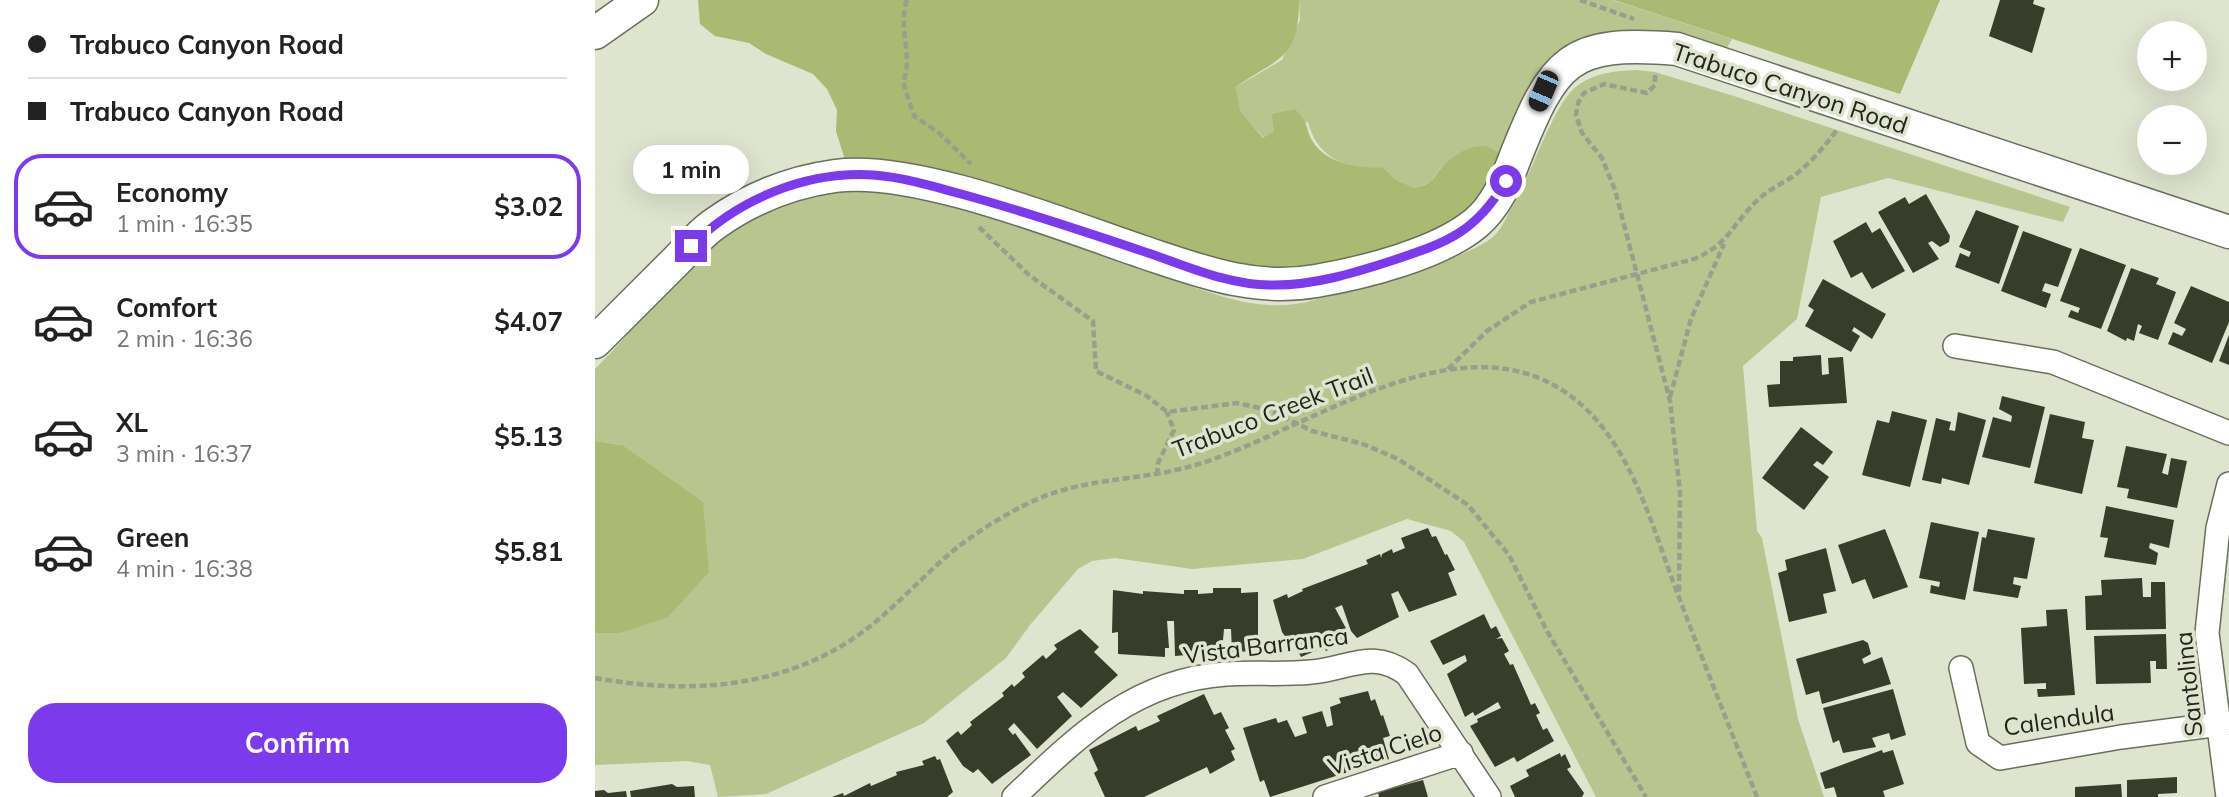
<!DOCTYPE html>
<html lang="en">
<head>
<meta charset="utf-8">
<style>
	:root { --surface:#fff; --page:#f2f2f2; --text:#222; --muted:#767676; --line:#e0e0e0; --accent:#7c3aed }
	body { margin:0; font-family:Mulish,sans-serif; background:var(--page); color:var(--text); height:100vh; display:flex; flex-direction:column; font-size:26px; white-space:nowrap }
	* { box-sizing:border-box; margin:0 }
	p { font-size:23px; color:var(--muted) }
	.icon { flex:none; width:38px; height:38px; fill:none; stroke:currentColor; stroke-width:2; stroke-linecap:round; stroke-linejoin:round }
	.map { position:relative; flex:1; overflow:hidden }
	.details { display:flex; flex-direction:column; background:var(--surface); width:595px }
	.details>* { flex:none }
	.hud { display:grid; align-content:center; height:154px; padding:0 28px; background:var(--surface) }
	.buttons { position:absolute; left:1542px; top:21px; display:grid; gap:14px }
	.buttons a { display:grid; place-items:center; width:70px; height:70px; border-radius:50%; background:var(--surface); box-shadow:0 7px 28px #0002; font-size:35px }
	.end { position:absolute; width:32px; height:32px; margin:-16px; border:9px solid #7c3aed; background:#fff; box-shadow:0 0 0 4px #fff }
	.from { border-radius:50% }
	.bubble { position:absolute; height:49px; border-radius:24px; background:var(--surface); box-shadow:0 7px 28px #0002; font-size:23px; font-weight:700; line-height:49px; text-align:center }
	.car { position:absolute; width:21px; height:42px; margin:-21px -10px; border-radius:9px; box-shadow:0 0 5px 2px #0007; background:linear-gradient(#222 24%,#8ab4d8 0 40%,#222 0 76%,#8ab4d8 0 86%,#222 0) }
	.hud b { display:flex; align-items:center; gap:24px; height:66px; font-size:26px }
	.hud b+b { border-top:2px solid var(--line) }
	.hud i { width:18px; height:18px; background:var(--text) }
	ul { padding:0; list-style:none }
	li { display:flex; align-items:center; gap:21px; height:105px; margin:0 14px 10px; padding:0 14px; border:4px solid transparent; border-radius:28px }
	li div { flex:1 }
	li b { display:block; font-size:26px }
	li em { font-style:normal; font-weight:700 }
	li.on { border-color:var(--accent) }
	li>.icon { width:63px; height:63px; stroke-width:1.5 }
	.cta { display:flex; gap:14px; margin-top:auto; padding:14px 28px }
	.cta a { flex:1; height:80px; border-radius:28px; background:var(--accent); color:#fff; font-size:28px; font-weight:700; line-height:80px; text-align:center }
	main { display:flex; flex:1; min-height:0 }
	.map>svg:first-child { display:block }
</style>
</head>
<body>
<main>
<section class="details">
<div class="hud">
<b><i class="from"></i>Trabuco Canyon Road</b>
<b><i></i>Trabuco Canyon Road</b>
</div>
<ul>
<li class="on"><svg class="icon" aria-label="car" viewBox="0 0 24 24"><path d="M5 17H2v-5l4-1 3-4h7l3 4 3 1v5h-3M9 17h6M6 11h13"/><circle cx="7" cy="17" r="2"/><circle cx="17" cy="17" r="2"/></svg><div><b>Economy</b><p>1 min · 16:35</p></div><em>$3.02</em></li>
<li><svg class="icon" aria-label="car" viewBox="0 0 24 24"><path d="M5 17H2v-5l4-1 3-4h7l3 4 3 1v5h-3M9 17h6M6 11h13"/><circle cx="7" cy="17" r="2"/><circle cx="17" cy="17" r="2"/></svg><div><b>Comfort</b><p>2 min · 16:36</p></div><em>$4.07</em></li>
<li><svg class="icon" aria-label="car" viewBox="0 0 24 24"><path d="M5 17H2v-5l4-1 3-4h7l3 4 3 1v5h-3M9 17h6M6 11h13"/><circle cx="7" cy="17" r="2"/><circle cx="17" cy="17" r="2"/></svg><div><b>XL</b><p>3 min · 16:37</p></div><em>$5.13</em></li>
<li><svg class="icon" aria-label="car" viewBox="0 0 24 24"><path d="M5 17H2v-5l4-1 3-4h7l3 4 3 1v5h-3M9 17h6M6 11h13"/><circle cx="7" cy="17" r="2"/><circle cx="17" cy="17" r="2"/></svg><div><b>Green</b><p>4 min · 16:38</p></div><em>$5.81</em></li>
</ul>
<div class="cta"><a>Confirm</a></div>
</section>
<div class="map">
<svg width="1634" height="797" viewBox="0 0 1634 797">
	<rect width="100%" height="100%" fill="#dee4ce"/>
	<path fill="#b8c58f" d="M704 0H1018L1137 39 1130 51C1077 37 1032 22 979 46 967 51 952 59 944 70 929 88 916 136 907 159L846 167 836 182 819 188 800 179 788 167C752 171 722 158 713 122L679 131 669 138 644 111 641 87 687 60 705 20Z
		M1041 70 1060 72 1142 97 1475 207 1468 222 1293 178 1226 197 1202 319 1148 366 1162 531 1167 538 1203 719 1229 797H1001L869 542 856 531 812 519 708 559 597 569 520 558 497 561 483 569 435 625 411 658 329 723 171 794 123 797 115 765 92 761 0 765V633H25L27 445 0 441V369C49 321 89 258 149 222 173 208 203 197 230 192 281 184 333 201 382 214 443 232 503 252 563 274 614 292 664 316 719 300 757 289 873 260 899 236 907 229 912 215 918 205 936 176 958 104 982 86 999 73 1020 71 1041 70Z"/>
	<path fill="#aaba72" d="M103 0H704C704 60 684 57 641 87L645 111 668 138 679 131 677 114 700 109C715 125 710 128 718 142 732 164 765 169 788 167L800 179 819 188C824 186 831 185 835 182 840 179 842 172 846 168 862 151 892 133 907 159 899 174 891 194 880 206 840 246 732 266 677 272 663 273 648 270 634 268L250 160 241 131 242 110 232 89 218 74 171 54 154 43 120 36 105 24Z
		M1019 0H1345L1305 94Z
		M0 441 27 445 108 502 114 572 73 617 25 633H0Z"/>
	<path fill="#383d2b" d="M1405 0H1439L1438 4 1450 8 1437 53 1394 36Z
		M1331 194 1355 236 1354 242 1345 247 1337 241 1333 243 1344 259 1318 273 1283 212 1310 197 1314 204Z
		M1381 210 1424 226 1404 284 1360 267 1365 253 1374 257 1376 252 1364 247Z
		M1271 222 1277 233 1285 228 1310 271 1277 289 1267 272 1256 278 1238 241Z
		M1428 231 1477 249 1463 287 1450 283 1447 291 1456 294 1451 308 1406 291Z
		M1485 248 1531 265 1506 329 1473 317 1476 310 1483 313 1485 308 1465 301Z
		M1536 268 1564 278 1561 284 1581 292 1563 340 1544 333 1547 326 1543 324 1539 341 1532 338 1531 341 1512 331Z
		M1228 279 1291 314 1277 339 1259 327 1257 331 1265 336 1256 352 1210 326 1219 310 1213 306Z
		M1596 286 1634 302V322L1617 363 1573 344 1578 332 1587 336 1591 329 1579 323Z
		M1634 335V365L1624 361Z
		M1226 355 1227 375 1234 374 1233 358 1248 357 1252 403 1174 407 1172 385 1185 384V361H1198V357Z
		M1407 396 1450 407 1435 468 1387 457 1398 417 1416 422 1417 416 1404 409Z
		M1297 411 1332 420 1315 487 1267 475 1282 420 1294 423Z
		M1363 412 1391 420 1374 485 1347 478 1346 484 1327 480 1341 418 1356 422 1354 430 1360 431Z
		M1455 414 1490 422 1487 438 1499 440 1487 494 1439 483Z
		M1206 427 1238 452 1228 465 1222 461 1218 465 1234 477 1209 510 1167 478Z
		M1531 446 1572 454 1567 473 1573 475 1576 458 1592 461 1582 508 1532 498 1534 489 1522 487Z
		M1511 506 1579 520 1574 548 1555 543 1554 548 1563 553 1561 565 1509 557 1513 538 1505 537Z
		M1336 522 1384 532 1370 600 1335 593 1336 585 1344 587 1345 582 1324 578Z
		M833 528 837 537 841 536 850 555 852 554 860 570 853 573 862 595 814 612 803 591 796 594 804 617 762 638 756 631 747 605 740 608 753 632 749 633 753 641 731 651 729 647 706 657 698 640 694 642 687 632 678 600 692 594 693 598 708 591 707 589 773 564 771 560 785 554 786 558 787 554 797 549 798 553 810 548 806 538Z
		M1290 529 1313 587 1278 599 1270 579 1257 584 1243 545Z
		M1393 529 1440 538 1432 579 1419 577 1418 584 1426 586 1423 598 1378 591 1387 537 1391 538Z
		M1231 548 1241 591 1228 594 1232 613 1194 622 1183 573 1192 570 1190 560Z
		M1547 578 1548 597H1556V582H1570L1571 629 1491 630 1490 596 1507 595 1506 580Z
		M618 588H646V593L663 592V651L637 652 636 629H629L627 652 580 656 579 621H572L574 648H570V657L523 654V632L517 633 518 590 548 594V591L589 594V590H603V594L618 593Z
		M1472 609 1480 695 1443 697 1442 689H1451V683L1429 684 1426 628 1452 626 1451 610Z
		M889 614 896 629 901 626 906 636 901 639 907 638 914 651 909 654 915 665 918 664 936 705 940 703 945 713 941 715 948 730 952 728 959 741 922 762 919 757 900 767 875 726 883 722 882 719 906 708 903 702 880 716 878 712 870 717 852 674 872 661 870 655 848 665 835 641Z
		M485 629 504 647 499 652 523 675 486 708 468 692 462 697 477 716 442 749 419 723 413 729 418 735 420 733 436 755 397 784 383 769 378 773 368 766 351 741 363 731 366 735 377 725 375 722 409 696 407 693 417 684 419 687 430 677 427 673 448 655 451 659 462 649 459 645Z
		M1571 634 1572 669H1561V661H1555L1556 683 1501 684 1499 636Z
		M1268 640 1273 643 1276 654 1267 659 1269 664 1287 657 1296 684 1227 704 1224 691 1211 695 1201 659Z
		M1298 689 1311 735 1296 740 1294 733 1277 738 1281 747 1248 753 1244 740 1238 743 1228 708Z
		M773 691 776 701 780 699 786 716 788 715 795 736 788 738 794 759 675 797 669 780 665 782 648 728 681 718 683 723 692 720 700 737 712 733 707 717 727 711 732 727 738 725 735 707 746 703 744 698Z
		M609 694 619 715 626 712 634 728 630 730 640 749 636 751 640 760 615 774 612 767 549 797H510L499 773 503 770 494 750 541 726 543 731 565 721 562 716Z
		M1287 750 1288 753 1298 750 1309 784 1288 791 1290 797H1242L1239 787 1230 789 1225 773Z
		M965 753 966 757 970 754 976 767 972 769 989 793 987 797H920L915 786 934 776 931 770Z
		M340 756 342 760 345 759 358 792 352 797H237L248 793 249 796 275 783 276 786 302 775 301 772 329 765 327 761Z
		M1582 777V793L1563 794V797H1532V780Z
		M828 780 833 797H784L783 792Z
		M77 784 82 787 99 786 100 797H36L35 791Z
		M1526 784 1527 797H1480V787Z
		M9 790 13 793 31 791 32 797H0V791Z"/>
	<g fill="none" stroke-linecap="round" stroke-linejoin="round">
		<g stroke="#6a6f5c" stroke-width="26">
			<path id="minor" d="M1360 346 1458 362 1634 433
				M1366 668 1383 743 1405 758 1526 737 1634 723
				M419 797C482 737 539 680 631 674 659 672 688 675 716 672 754 669 777 648 812 674L894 797
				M730 797 866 753
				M1633 797 1612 633 1623 528 1634 484"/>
		</g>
		<g stroke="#6a6f5c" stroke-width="35">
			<path id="secondary" d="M0 33 47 0
				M0 342C27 315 54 288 81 261 93 249 104 235 118 225 154 199 196 182 240 176 320 165 468 225 548 252 605 271 659 292 721 281 768 273 844 254 881 223 901 206 911 182 920 158 959 60 973 40 1082 49L1634 232"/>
		</g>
		<path stroke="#999e8d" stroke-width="4.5" stroke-dasharray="7 3.5" stroke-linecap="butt" d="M312 0C302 28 319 57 308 82L319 116 344 133 376 164
			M985 0 1039 19
			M1060 75V85L1052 93 1009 84 989 93 983 103 981 115 987 133 1007 158 1020 190 1075 401 1085 492 1084 594
			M384 227 434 275 498 321 501 371 552 396 572 412 642 403 674 410 717 431 768 444 803 459 873 505 914 555 952 631 1051 797
			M853 369 892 331 936 302 1099 259C1134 245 1139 221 1165 198 1175 189 1186 184 1197 177 1214 165 1229 147 1242 130
			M1075 397 1096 319 1129 244
			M562 475 563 463 579 430 572 412
			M0 678C90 694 184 690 262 636 299 610 329 574 364 546 384 531 406 517 428 506 481 477 541 482 597 466 714 433 879 300 992 410 1042 459 1060 537 1085 600 1110 666 1136 731 1162 797"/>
		<use href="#minor" stroke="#fff" stroke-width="23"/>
		<use href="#secondary" stroke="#fff" stroke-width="32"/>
	</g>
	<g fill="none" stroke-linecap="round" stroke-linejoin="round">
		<path stroke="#7c3aed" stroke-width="9" d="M96 246C143 199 211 171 278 175 307 177 338 186 366 194 429 211 491 232 553 253 592 266 633 285 675 285 718 286 759 273 799 260 853 242 881 232 911 181"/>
	</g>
	<g text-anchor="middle" stroke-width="7" stroke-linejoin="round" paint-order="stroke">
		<g font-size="24" fill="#22241c" stroke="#dee4ce">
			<text transform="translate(1195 89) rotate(18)" y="8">Trabuco Canyon Road</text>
			<text transform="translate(678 413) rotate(-21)" y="8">Trabuco Creek Trail</text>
			<text transform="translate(671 646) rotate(-7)" y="8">Vista Barranca</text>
			<text transform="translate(1594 684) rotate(-96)" y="8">Santolina</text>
			<text transform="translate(1464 720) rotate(-8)" y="8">Calendula</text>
			<text transform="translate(790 750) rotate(-18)" y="8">Vista Cielo</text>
		</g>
	</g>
</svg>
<div class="buttons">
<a>+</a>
<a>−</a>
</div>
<i class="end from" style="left:911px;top:181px"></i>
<i class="end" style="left:96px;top:246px"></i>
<div class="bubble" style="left:38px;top:145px;width:116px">1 min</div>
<i class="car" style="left:948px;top:91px;rotate:203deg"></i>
</div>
</main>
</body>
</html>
